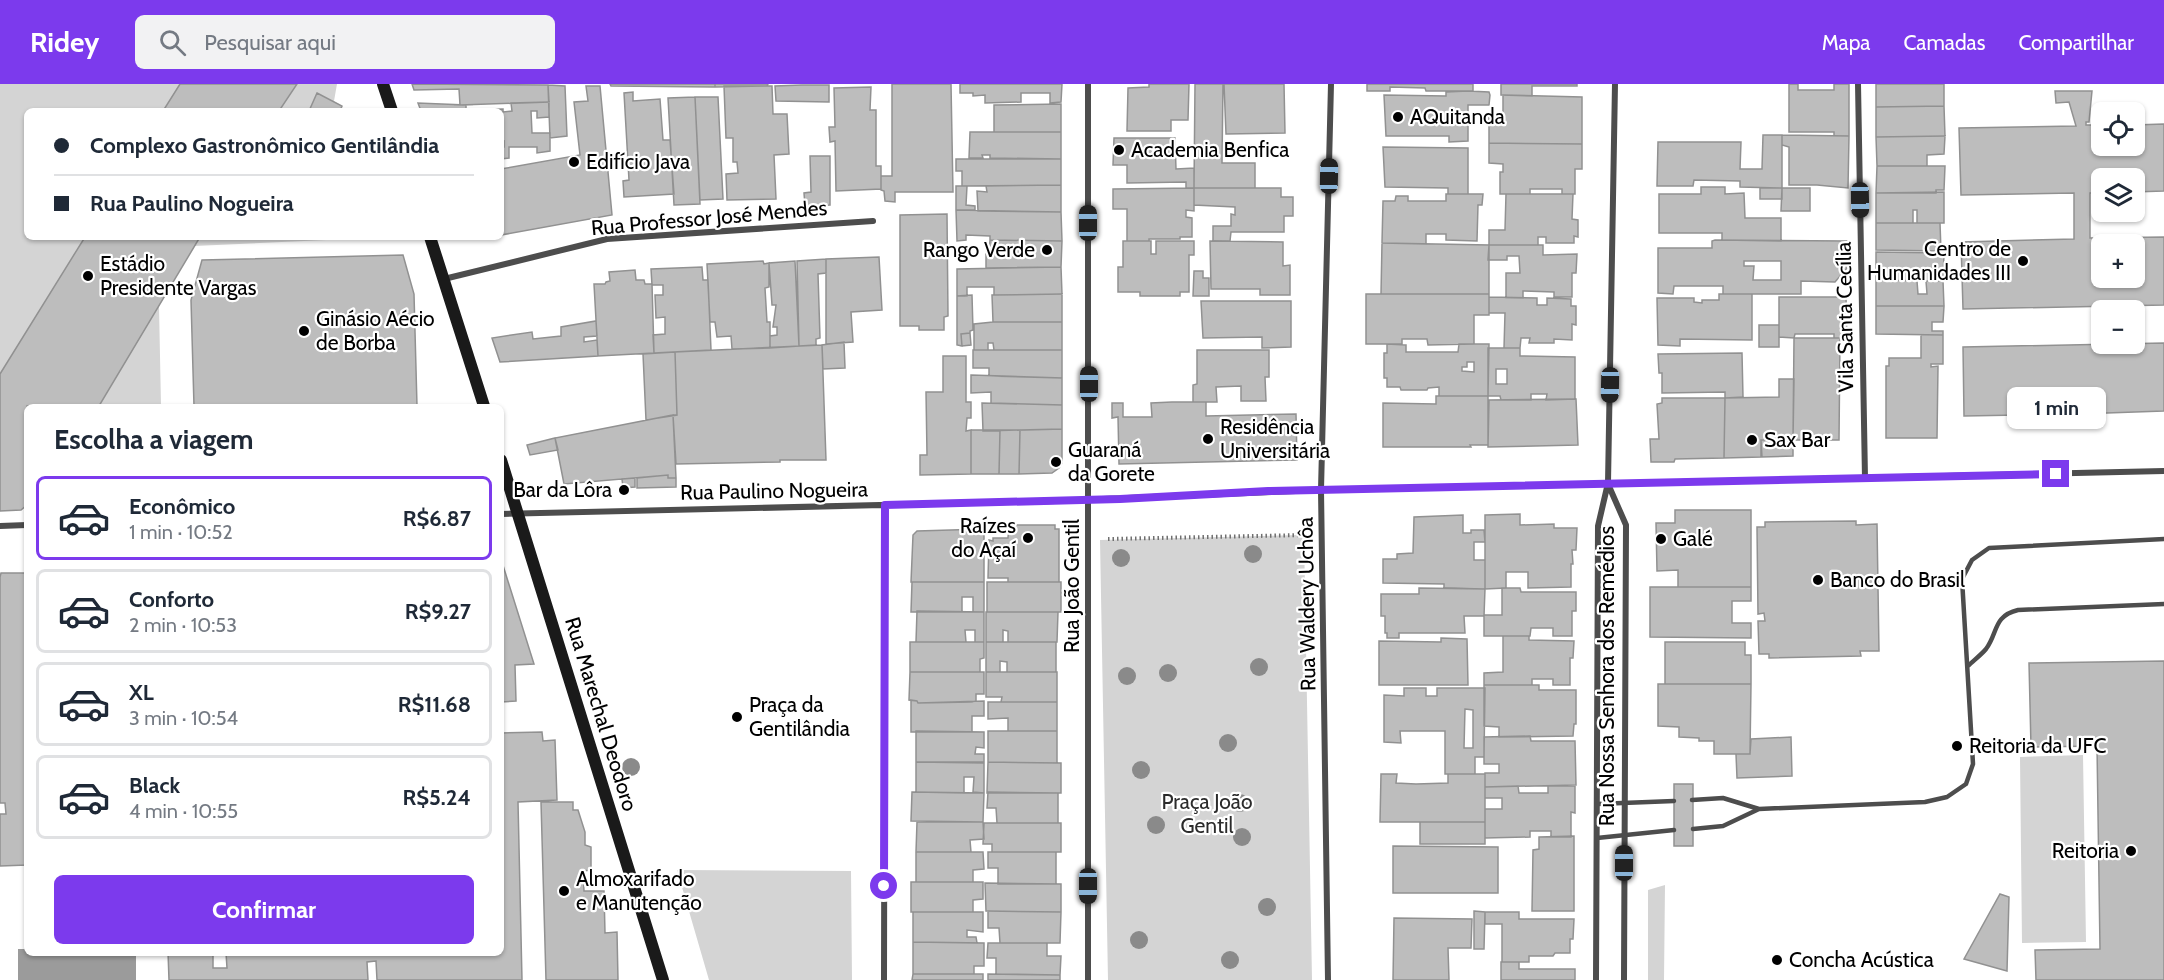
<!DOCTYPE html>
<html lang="pt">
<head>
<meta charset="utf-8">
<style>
	:root { --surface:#fff; --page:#f2f2f3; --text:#1f2937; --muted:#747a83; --line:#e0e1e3; --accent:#7c3aed }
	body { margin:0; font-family:Cabin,sans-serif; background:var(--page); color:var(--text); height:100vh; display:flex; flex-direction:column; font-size:22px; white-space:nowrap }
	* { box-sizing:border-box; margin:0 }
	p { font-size:20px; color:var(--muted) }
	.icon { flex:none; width:33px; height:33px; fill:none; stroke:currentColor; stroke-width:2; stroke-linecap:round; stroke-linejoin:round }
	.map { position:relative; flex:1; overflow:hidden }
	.sheet { position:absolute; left:24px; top:320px; width:480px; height:552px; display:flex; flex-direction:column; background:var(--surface); border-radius:9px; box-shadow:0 2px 4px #0004 }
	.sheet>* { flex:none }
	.guide { position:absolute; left:24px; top:24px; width:480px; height:132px; border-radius:9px; box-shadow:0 2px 4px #0004; display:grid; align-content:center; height:132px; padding:0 30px; background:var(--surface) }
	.tools { position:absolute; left:2091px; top:18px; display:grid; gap:12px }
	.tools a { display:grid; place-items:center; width:54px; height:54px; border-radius:9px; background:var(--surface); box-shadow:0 2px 4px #0004; font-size:30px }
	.end { position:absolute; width:27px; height:27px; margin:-14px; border:8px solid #7c3aed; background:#fff; box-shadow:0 0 0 3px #fff }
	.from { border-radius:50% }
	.bubble { position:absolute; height:42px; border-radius:9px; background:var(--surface); box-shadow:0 2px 4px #0004; font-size:20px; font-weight:700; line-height:42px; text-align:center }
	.car { position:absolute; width:18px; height:36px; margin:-18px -9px; border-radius:8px; box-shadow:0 0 4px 2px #0007; background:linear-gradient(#222 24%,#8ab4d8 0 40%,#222 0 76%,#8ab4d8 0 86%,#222 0) }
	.guide b { display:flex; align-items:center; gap:21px; height:57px; font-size:22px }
	.guide b+b { border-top:2px solid var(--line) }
	.guide i { width:15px; height:15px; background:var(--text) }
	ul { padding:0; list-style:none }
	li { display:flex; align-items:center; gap:18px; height:84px; margin:0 12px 9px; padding:0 18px; border:3px solid var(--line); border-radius:9px }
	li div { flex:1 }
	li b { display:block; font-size:22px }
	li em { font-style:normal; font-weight:700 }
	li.on { border-color:var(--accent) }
	li>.icon { width:54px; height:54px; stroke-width:1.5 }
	h2 { padding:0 30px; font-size:27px; line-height:72px }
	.button { display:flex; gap:12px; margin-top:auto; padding:12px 30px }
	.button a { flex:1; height:69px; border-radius:9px; background:var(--accent); color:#fff; font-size:24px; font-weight:700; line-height:69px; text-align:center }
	header { display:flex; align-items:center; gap:36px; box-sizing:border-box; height:84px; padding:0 30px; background:var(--accent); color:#fff }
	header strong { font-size:28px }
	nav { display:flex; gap:33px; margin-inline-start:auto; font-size:21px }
	.search { width:420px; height:54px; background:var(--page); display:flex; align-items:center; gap:15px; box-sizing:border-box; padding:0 21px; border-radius:9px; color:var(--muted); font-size:22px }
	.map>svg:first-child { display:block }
</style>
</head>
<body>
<header>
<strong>Ridey</strong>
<div class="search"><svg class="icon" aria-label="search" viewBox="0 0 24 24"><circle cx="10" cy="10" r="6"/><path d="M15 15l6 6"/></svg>Pesquisar aqui</div>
<nav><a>Mapa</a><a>Camadas</a><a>Compartilhar</a></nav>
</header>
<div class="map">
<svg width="2164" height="896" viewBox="0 0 2164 896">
	<rect width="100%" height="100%" fill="#fff"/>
	<path fill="#d4d4d4" d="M0 0H337L334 17 342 22 340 27H27V153L371 154 194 162 159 222 161 322H27V421L21 426 0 427Z
		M1304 451 1312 896H1108L1100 456Z
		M2083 671 2086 858 2022 859 2020 673Z
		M677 786 851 787 852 896H709Z
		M1665 801 1664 896H1648V806Z"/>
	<path fill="#9b9b9b" d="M18 865H27V868L136 869V896H18Z"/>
	<path fill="#bdbdbd" stroke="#919191" stroke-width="1.5" fill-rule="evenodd" d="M180 0H297L279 27H163Z
		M412 0 548 1 549 18 460 21 459 5 414 6Z
		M610 0H715V3L611 2Z
		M715 0H768L767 2 715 3Z
		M892 0H951L953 108H895V118L885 117 884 107 881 106V92H892Z
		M960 0H1062L1061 18 1050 19V9H1021V18L985 19V11L973 12V9H960Z
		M1149 0H1189L1188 36H1171V47H1127L1128 4 1149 3Z
		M1195 0H1223L1222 79H1255V104H1194Z
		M1224 0H1284L1285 49 1226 50Z
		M1367 0H1473V7H1426L1425 4 1390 3V7H1367Z
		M1501 0H1577V2H1532V12L1501 11Z
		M1789 0H1798V6H1834V0H1849V52H1834V48H1789Z
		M1876 0H1944V22L1876 23Z
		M548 1 565 2 567 52 550 54Z
		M802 1H829V18L776 17 775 2Z
		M586 2H600L612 131 501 151V85L580 71 574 18 588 17Z
		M724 2H772L773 30H787L789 70 774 71 776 115 727 116 726 90 738 89 737 78H733V54H726Z
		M871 3 870 26H876V82H881V105L836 107 835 57 830 58 829 43H835L834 4Z
		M1468 7 1489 8 1490 11 1489 21H1468V57L1449 58V52H1386L1384 11 1446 12V8Z
		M2055 7H2092L2089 38H2086V41H2102V62H2134V41L2164 40V107L2134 108V94H2102V109H2090V154L2164 153V221L1963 225 1961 158 2074 155V109L1961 111 1959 44 2076 42 2069 18 2056 19ZM2102 160H2134V194H2102Z
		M633 8V17L660 15 663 56H670L674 110 624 113 623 97 629 96 624 9Z
		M317 9 342 22 340 27H309Z
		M1503 11 1582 13V60L1489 59V32L1503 31Z
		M695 13 700 120 674 121 668 14Z
		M695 13H718L723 115 700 116Z
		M549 18V33L537 34V27H531L532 49H550V67L537 69V63H509V74L501 75V63H504V57L501 58V27H421L418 19 466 21V26L503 25V28L512 27 511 19Z
		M1061 20V48H994V21Z
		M1944 22 1945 52 1876 53V23Z
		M970 48H1061V75L990 74V71H982L983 74H969Z
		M1763 51H1782V104L1740 103V97L1694 96 1693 102H1657L1658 58H1741L1740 85H1762Z
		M1782 51 1849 52 1848 104 1817 101H1789V63L1782 61Z
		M1945 52 1944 70 1927 71V82H1877L1876 53Z
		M1114 54H1175L1176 85 1194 84V104H1186V98L1127 99V81H1113Z
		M1489 59 1582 60V85H1575V110H1562V105H1530V110H1500V88H1503V80L1489 79Z
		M1383 63 1468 64V110H1448V104L1385 103Z
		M810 72H830V121L805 122 804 109 811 108Z
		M956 75H1061V101L962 102V87H956Z
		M1877 82H1945L1944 106H1936V109H1876Z
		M1061 101V128L978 127 977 107 987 108 986 102Z
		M956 102H967L966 121 975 122V126H956Z
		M1701 103H1725V110L1744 109 1745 134H1781V157L1722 156V149H1659V110H1701Z
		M1194 104H1281V113H1293V132H1284V148H1231L1230 157H1213V142H1231V130L1235 131V123L1194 121Z
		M1194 104V127L1186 126V133L1192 134V153H1180V155H1149V157H1127V125H1113V105Z
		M1760 104H1782V115H1760Z
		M1782 104H1810V127H1781Z
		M1944 108V139H1917V126H1913V139H1876V109Z
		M1446 110H1483L1482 121H1478L1477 157 1446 156V150H1426V160L1382 159 1383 117H1395L1396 112H1408V117H1446Z
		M1506 110H1573L1572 135 1578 136V153L1574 152V159H1546V153H1538V161H1489V146H1505Z
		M956 126 1061 128 1062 157 990 156V152L966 151V156L957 157Z
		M947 130 948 232 944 233V246H919V242H900V131Z
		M1876 139H1940L1941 167 1876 166Z
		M85 153H200L99 322H27V421L21 426 0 427V290Z
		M990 156 1062 157 1061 183 986 184V170H989Z
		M1715 156 1847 157V184L1835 198 1801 197V210H1723V202H1674L1673 210 1658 209V164H1712V157ZM1744 177H1781V196H1753L1754 182H1744Z
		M1123 157H1151V170H1156V157H1194V171H1189V208H1180V212H1140V208H1118V183H1123Z
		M1210 157 1283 158V182L1290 181V211H1260V205H1211Z
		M1382 159 1489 161V210H1381Z
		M1489 161H1543V171L1577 170 1576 189H1572V213H1554V208L1523 207V214H1506V189H1520L1519 172H1507V176H1488Z
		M1876 168 1944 169 1943 197 1876 196Z
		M403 171 414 210 417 322H194L191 216 202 176Z
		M879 173 882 226 851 228 853 258 826 260V175Z
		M826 175V189L818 190 820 254 816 255V261L799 262 797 177Z
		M763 177 764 180 769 179V203L765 204 767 238H770V264L732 265 731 252 717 253 715 238H710L707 180Z
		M795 177 799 262 770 264V252L777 251V243H773L776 221H772L769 179Z
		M702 183 703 196H708L711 266 654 269 653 251 665 250V233L656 234 655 211H663V201H652L651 185Z
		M1061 183 1062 210 994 211V203H967V212H957V185Z
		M635 186 636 196H644L645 200H652L654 269 598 272 594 200H605L606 198 610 197 609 188Z
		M1194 187H1203V194H1209V212H1193Z
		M1876 196 1917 197 1918 210H1927L1926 197H1943L1944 222H1876Z
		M1062 210V238H993L992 211Z
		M1366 210H1489V231H1474V260L1428 261 1427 255H1402V260H1366Z
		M1719 210H1752V256L1680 255V262L1658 261 1657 214H1694V218L1702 219V216H1719Z
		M972 211 973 246 970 247V249L961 250 962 262 957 261V212Z
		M1489 213 1537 214V221H1547V214L1571 215V222H1576V241L1572 240V256L1554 255V259H1529L1530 254H1521L1520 264H1504L1505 229H1489Z
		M1779 213H1846L1847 254H1834V250H1795L1794 254 1779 253Z
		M1201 217H1291V263L1262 264V253L1203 254Z
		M1876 222H1944L1943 238H1932V247H1943V251L1876 250Z
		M596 237 597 252 584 253V258L597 256 598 272 500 278 492 254 532 248 533 255 561 252V243Z
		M993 238H1062V266H994L993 259H988V266H974V240Z
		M1759 241H1779V263H1759Z
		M970 249 971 261 962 262 961 250Z
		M1921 251H1943V280H1931V283L1938 282 1937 354H1886V282H1889V274H1921Z
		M1794 254H1840L1839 356H1793Z
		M844 258 845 284 823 285 822 261Z
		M2164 259V327L2078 330 2079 339H2070L2069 330 1964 332 1963 263Z
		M1387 260 1406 261V268H1458L1459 260H1489L1488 312H1439V303L1428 304 1427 306H1401L1400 303H1387V294H1384V269H1387ZM1467 278H1474V288L1462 287V283H1467Z
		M822 261 826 376H780V378L676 380 673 331H677L675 268Z
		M1488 264H1520V272L1575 273V315L1546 316 1547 310H1531V316H1501L1500 312H1488ZM1496 285H1507V300H1496Z
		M973 266H1062V294L989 292V284H973Z
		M1197 266H1269V293H1265L1266 317H1241V302L1216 303 1217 318H1193V301L1197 300Z
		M675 268 677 331 646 336 643 270Z
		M1742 269 1743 313 1725 314V308L1662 309V289H1659L1658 270Z
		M943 272H966V318H971V334H967L966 347 971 346V390L920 391V371H927L926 308H943Z
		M971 291 1062 294V321L991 319V308L971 309Z
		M1779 295H1794L1793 356H1761V373L1724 374 1725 314 1779 313Z
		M1436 312H1488V361H1470L1471 363H1383V319L1436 320Z
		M1662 314H1725L1724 374 1675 375 1674 378H1651L1650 355H1659L1657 320 1662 319Z
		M1576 315 1578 361 1488 363 1489 316Z
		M1172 318H1206V332L1296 330 1297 376 1119 380 1118 333 1112 334V319H1123V333H1152L1151 319Z
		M982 319 1062 321V345L983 347Z
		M673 331 676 394H668V391L564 400 555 354Z
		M1062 345V379L1059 384 1052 389 1019 390 1020 346Z
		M971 346H1000L999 390H971Z
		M1000 346H1020L1019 390H999Z
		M555 354 558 366 530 371 527 361Z
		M1761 356H1793V372L1762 373Z
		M668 391V394H676V403L637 404V394Z
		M635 394V403L623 404 622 395Z
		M1675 426H1751V503H1678V486L1657 487 1656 439H1675Z
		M1520 430V441L1554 440V444H1577L1576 466H1572L1573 480H1571V503L1528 504V488H1506V504L1485 505V431Z
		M1463 431V449H1471V446H1484L1485 458H1474V476H1485V505L1444 504V500L1383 499V475H1397V470L1413 469 1414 433Z
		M1856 437V441L1877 440 1879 567H1860L1861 572 1769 574V570H1759L1758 537H1765L1764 529 1758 530 1757 443H1765V438Z
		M1009 441H1055V445H1059V498H1008V494H988L989 456 993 457V454H1008Z
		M984 445V498H911L913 451 917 447Z
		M501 475 534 580 515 581 516 617 501 618Z
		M25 480H27V781L0 782V730H6L5 719H0V493L1 489H25Z
		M912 498H984V528H973V513H962V528H911Z
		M987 498H1061V528H987Z
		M1650 503H1751V517H1732V539H1751V554L1650 553Z
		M1419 504 1485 505 1484 532H1464L1465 549H1399V554H1387V549H1385V532H1381V510H1419Z
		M1502 504H1520L1521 508H1576V527H1572V552H1553V544H1531L1530 552H1484V531H1502Z
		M917 527 984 528V558H975V546H965L966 558H916Z
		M986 528H1058L1057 558H1008V547L1003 546V558H986Z
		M1503 552H1529V556L1574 557 1573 574H1570V601H1553V595H1532V601H1484V589L1503 588Z
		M1441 554 1467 555 1468 601H1379V557L1441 558Z
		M910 558H984V574L980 575V588H910Z
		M986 558H1056V588H1007V578L1000 577V588H986Z
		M1665 558H1745V571H1751V600H1665Z
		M2164 577V896H2036L2035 866 2100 865 2097 662 2031 663 2029 579Z
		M910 588H984V610H976V617L972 618 918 619 917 617 909 616Z
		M986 588H1057V618H1001L1002 613H986Z
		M1658 600H1751L1750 670H1714V657H1699V654L1679 653V643L1658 642Z
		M1484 601H1539V606H1576V640H1574L1573 652 1499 653V643L1484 642Z
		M1404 604H1426V612H1437V604H1485L1484 673H1475V690H1445V647H1400L1401 659 1384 658V611L1404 612ZM1465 625 1473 626V664H1464Z
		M911 616 917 617 918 619 984 617V632H972V648H911Z
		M988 618H1057V647H1008V634L988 635Z
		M916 647 984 648V664L976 663 975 670H984V678H916Z
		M988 647H1057V679L988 678Z
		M542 648 543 657 555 656 557 716 518 718 522 896H377L376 877 367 878 368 896H169L168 868H213V884H227L226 869 236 868H501V649Z
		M1530 652 1531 657H1575L1576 701 1485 703V689H1499V680H1484V653Z
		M1791 653 1792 692 1737 694 1736 670H1750L1751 655Z
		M916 678 984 679V709L973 708 974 693H964V709L916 708Z
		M988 678 1061 679V709H987Z
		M1381 690H1397L1396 699 1416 700 1448 699V690H1485V738H1380Z
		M1674 700H1693V762H1674Z
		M1518 702 1519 709H1548V702H1575V729L1571 728V753H1551V747H1530V753L1485 754V725H1502V714H1485V703Z
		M912 708 984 709 983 738 911 737Z
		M988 708 1058 709V739H997L996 724H987Z
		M541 718H573V726H578L585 748V761L591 763V786L583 787 584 807H604L605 849 617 848 618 896H546Z
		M917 738H983L984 755 970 756 971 768H916Z
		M1420 738H1485V760H1420Z
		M984 739H1061V768H992V760H983Z
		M1574 752V827H1532L1533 766 1539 765V753Z
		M1393 762 1498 763V809H1393Z
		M916 768H983L984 785 973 786V798H916Z
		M988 768H1056V800H998V784H988Z
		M911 798H983V815L973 816V828H911Z
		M985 799 1061 800V828L986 827Z
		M2000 810 2009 813 2007 887 1964 875Z
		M988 827 1061 828 1060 859H1000L999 844H988Z
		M1474 827 1485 828 1484 865H1474Z
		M913 828H983V848L967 846V853H976L977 859 913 858Z
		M1485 828H1519V835H1574L1573 855H1570V869H1555L1553 872H1529V878H1502V840H1485Z
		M1394 834 1472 835 1471 864H1448L1449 896H1393Z
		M913 858 984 859V882H974V890H913Z
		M988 859H1047V872H1061L1060 891 996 890V874H987Z
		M1501 878H1519V885H1575V896H1501Z
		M913 890H983V896H912Z
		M988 890 1060 891V896H988Z"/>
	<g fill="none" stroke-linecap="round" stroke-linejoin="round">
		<path stroke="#6f6f6f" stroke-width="4" stroke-dasharray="1.5 3" stroke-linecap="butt" d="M1108 455 1304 451"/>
		<path stroke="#4d4d4d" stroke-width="4.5" d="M1968 582C1973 577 1981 571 1986 565 1998 549 1993 532 2018 526L2164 520
			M1692 716 1723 714 1759 725 1925 718 1947 713 1966 700 1973 680 1962 495 1972 476 1989 464 2164 455
			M1597 720 1674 717
			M1693 745 1723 742 1759 725
			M1597 754 1674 746"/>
		<path stroke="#4d4d4d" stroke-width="6" d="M1088 0V896
			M1858 0 1865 394
			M444 195 607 155 873 137
			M1608 400 1626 441 1624 896
			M501 430 1055 417 1321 406 2164 387
			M0 442 27 441
			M884 896 885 421
			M1328 896 1321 406 1331 0
			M1596 896 1598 442 1608 399 1615 0"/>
		<path stroke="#1a1a1a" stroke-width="12" d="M383 0 392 27
			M430 153 484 322
			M501 376 663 896"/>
	</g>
	<g fill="#8a8a8a">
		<circle cx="1253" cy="470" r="9"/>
		<circle cx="1121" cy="474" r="9"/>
		<circle cx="1259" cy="583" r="9"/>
		<circle cx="1168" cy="589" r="9"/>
		<circle cx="1127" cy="592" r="9"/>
		<circle cx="1228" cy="659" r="9"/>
		<circle cx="631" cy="683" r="9"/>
		<circle cx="1141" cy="686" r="9"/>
		<circle cx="1240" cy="719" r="9"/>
		<circle cx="1156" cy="741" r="9"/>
		<circle cx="1242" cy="753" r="9"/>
		<circle cx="1267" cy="823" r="9"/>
		<circle cx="1139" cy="856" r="9"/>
		<circle cx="1230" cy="876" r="9"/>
	</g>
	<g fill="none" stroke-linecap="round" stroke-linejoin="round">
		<path stroke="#7c3aed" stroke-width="8" d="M884 802 885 421 1120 415 1268 407 2056 390"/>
	</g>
	<g fill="#000" stroke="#fff" stroke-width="2">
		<circle cx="1398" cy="33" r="6"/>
		<circle cx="1119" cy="66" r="6"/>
		<circle cx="574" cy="78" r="6"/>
		<circle cx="1047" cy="166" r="6"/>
		<circle cx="2023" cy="177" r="6"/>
		<circle cx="88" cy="192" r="6"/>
		<circle cx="304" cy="247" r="6"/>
		<circle cx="1208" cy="355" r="6"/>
		<circle cx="1752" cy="356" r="6"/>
		<circle cx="1056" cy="378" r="6"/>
		<circle cx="624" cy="406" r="6"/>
		<circle cx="1028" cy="454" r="6"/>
		<circle cx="1661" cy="455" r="6"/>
		<circle cx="1818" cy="496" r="6"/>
		<circle cx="737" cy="633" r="6"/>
		<circle cx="1957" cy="662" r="6"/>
		<circle cx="2131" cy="767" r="6"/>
		<circle cx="564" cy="807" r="6"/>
		<circle cx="1777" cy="876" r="6"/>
	</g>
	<g text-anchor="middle" stroke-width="4.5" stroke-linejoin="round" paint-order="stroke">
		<g font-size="21" fill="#000" stroke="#fff" text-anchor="start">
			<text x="1410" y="40">AQuitanda</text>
			<text x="1131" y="73">Academia Benfica</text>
			<text x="586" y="85">Edifício Java</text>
			<text x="2011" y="172" text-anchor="end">Centro de<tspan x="2011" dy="24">Humanidades III</tspan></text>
			<text x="1035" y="173" text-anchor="end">Rango Verde</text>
			<text x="100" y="187">Estádio<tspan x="100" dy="24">Presidente Vargas</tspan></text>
			<text x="316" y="242">Ginásio Aécio<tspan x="316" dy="24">de Borba</tspan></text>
			<text x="1220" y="350">Residência<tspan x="1220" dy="24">Universitária</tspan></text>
			<text x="1764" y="363">Sax Bar</text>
			<text x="1068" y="373">Guaraná<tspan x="1068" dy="24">da Gorete</tspan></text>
			<text x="612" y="413" text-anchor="end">Bar da Lôra</text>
			<text x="1016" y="449" text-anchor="end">Raízes<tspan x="1016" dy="24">do Açaí</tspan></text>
			<text x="1673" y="462">Galé</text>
			<text x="1830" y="503">Banco do Brasil</text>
			<text x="749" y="628">Praça da<tspan x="749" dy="24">Gentilândia</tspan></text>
			<text x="1969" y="669">Reitoria da UFC</text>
			<text x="2119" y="774" text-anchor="end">Reitoria</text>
			<text x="576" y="802">Almoxarifado<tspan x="576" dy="24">e Manutenção</tspan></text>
			<text x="1789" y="883">Concha Acústica</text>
		</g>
		<g font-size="21" fill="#000" stroke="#fff">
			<text transform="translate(709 134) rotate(-5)" y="7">Rua Professor José Mendes</text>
			<text transform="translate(1845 233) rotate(-91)" y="7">Vila Santa Cecília</text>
			<text transform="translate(774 407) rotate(-1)" y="7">Rua Paulino Nogueira</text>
			<text transform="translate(1072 502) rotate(-90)" y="7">Rua João Gentil</text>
			<text transform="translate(1307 520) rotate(-91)" y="7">Rua Waldery Uchôa</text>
			<text transform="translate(1607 592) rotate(-90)" y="7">Rua Nossa Senhora dos Remédios</text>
			<text transform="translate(601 630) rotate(73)" y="7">Rua Marechal Deodoro</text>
		</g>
		<g font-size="21" fill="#2b2b2b" stroke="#fff">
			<text x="1207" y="725">Praça João<tspan x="1207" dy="24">Gentil</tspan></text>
		</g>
	</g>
</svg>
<div class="tools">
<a><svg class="icon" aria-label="locate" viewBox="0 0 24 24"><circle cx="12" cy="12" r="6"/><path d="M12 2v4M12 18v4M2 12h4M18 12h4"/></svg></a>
<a><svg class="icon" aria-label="layers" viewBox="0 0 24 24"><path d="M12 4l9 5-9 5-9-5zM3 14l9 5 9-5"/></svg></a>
<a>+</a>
<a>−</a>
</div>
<i class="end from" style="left:884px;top:802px"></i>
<i class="end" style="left:2056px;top:390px"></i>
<div class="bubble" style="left:2007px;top:303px;width:99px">1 min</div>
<i class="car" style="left:1329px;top:92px;rotate:1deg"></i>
<i class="car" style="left:1860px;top:116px;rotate:179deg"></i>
<i class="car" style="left:1088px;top:139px;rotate:0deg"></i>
<i class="car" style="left:1089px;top:300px;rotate:0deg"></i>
<i class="car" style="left:1610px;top:301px;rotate:181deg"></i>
<i class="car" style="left:1624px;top:779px;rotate:0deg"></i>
<i class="car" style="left:1088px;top:802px;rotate:180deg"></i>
<div class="guide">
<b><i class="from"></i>Complexo Gastronômico Gentilândia</b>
<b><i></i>Rua Paulino Nogueira</b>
</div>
<section class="sheet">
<h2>Escolha a viagem</h2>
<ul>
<li class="on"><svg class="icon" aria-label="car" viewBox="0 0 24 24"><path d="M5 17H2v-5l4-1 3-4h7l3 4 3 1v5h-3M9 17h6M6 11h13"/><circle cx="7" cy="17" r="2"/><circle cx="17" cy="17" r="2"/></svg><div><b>Econômico</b><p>1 min · 10:52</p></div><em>R$6.87</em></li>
<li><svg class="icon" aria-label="car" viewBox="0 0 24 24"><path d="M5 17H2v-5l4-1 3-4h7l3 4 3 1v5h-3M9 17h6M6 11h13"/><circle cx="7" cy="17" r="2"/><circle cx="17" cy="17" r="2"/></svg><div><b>Conforto</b><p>2 min · 10:53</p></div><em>R$9.27</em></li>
<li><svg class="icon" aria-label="car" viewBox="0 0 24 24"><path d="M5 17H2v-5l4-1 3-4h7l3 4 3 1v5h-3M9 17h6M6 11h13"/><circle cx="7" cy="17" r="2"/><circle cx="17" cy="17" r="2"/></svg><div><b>XL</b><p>3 min · 10:54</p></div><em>R$11.68</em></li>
<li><svg class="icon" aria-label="car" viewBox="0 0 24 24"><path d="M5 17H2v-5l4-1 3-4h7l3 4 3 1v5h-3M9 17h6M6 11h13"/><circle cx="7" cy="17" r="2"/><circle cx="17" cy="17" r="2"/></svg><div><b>Black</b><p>4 min · 10:55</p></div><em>R$5.24</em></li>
</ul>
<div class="button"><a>Confirmar</a></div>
</section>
</div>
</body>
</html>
